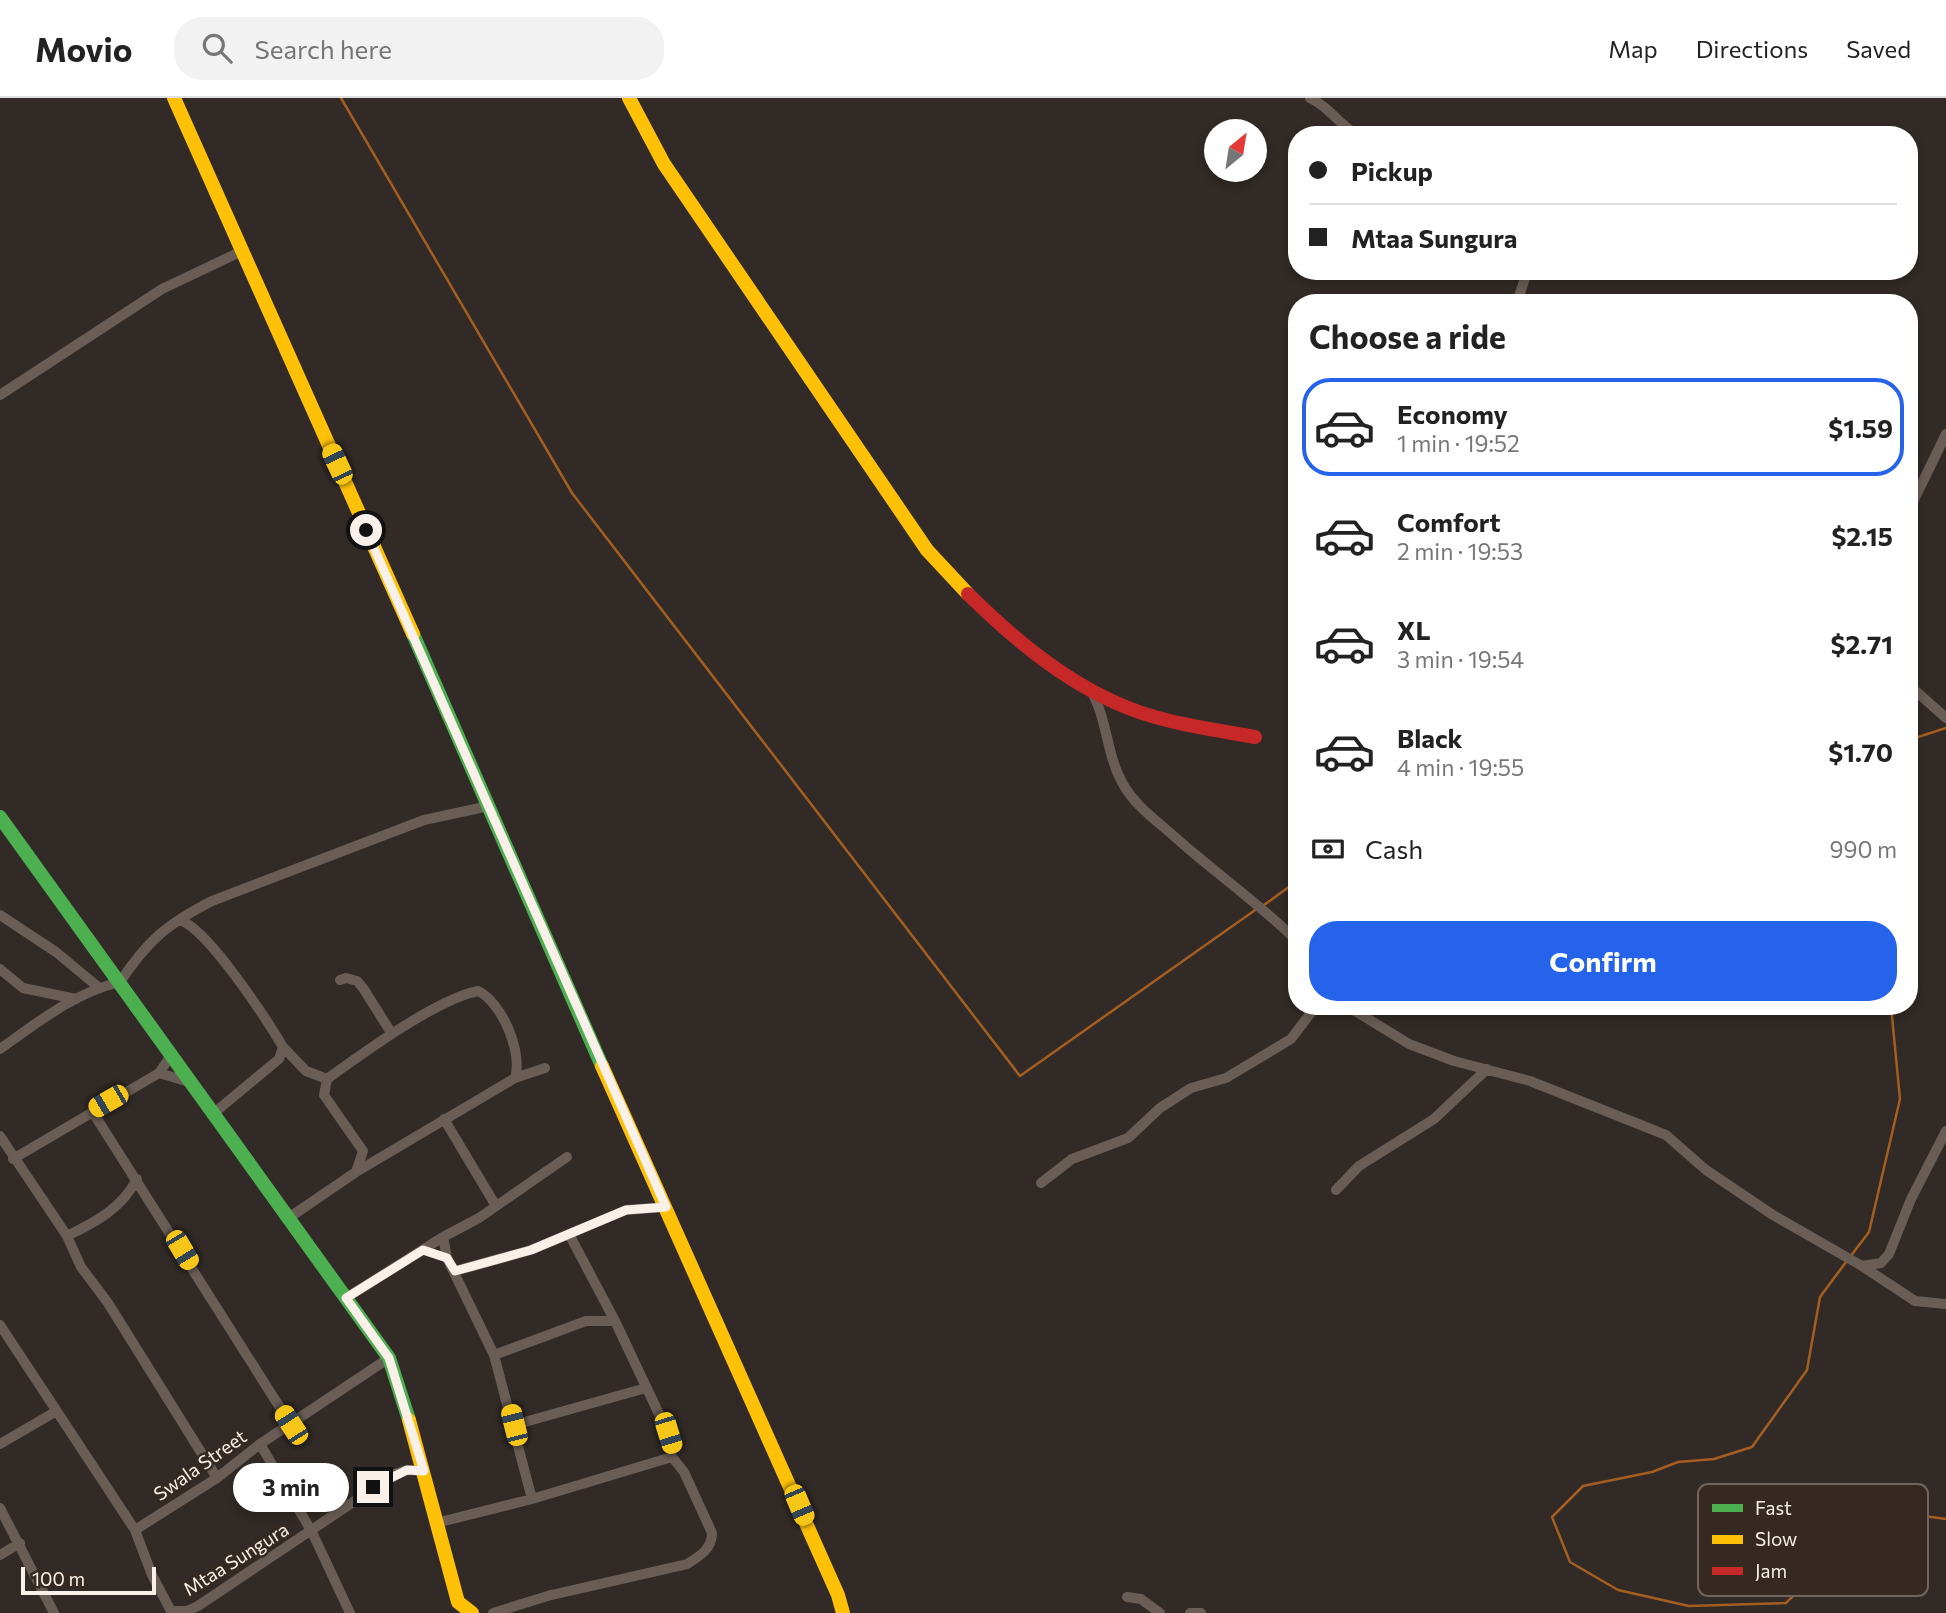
<!DOCTYPE html>
<html lang="en">
<head>
<meta charset="utf-8">
<style>
	:root { --surface:#fff; --page:#f2f2f2; --text:#222; --muted:#767676; --line:#e0e0e0; --accent:#2563eb }
	body { margin:0; font-family:Commissioner,sans-serif; background:var(--page); color:var(--text); height:100vh; display:flex; flex-direction:column; font-size:26px; white-space:nowrap }
	* { box-sizing:border-box; margin:0 }
	p { font-size:23px; color:var(--muted) }
	.icon { flex:none; width:38px; height:38px; fill:none; stroke:currentColor; stroke-width:2; stroke-linecap:round; stroke-linejoin:round }
	.map { position:relative; flex:1; overflow:hidden }
	.side { position:absolute; left:1288px; top:196px; width:630px; height:721px; display:flex; flex-direction:column; background:var(--surface); border-radius:28px; box-shadow:0 4px 10px #0003 }
	.side>* { flex:none }
	.hud { position:absolute; left:1288px; top:28px; width:630px; height:154px; border-radius:28px; box-shadow:0 4px 10px #0003; display:grid; align-content:center; height:154px; padding:0 21px; background:var(--surface) }
	.needle { width:46px; rotate:30deg }
	.fabs { position:absolute; left:1204px; top:21px; display:grid; gap:14px }
	.fabs a { display:grid; place-items:center; width:63px; height:63px; border-radius:50%; background:var(--surface); box-shadow:0 4px 10px #0003; font-size:35px }
	.scale { position:absolute; left:21px; bottom:18px; width:135px; box-sizing:border-box; padding-left:7px; border:4px solid #f9f0ea; border-top:0; font-size:19px; line-height:24px; white-space:nowrap; color:#f9f0ea; -webkit-text-stroke:5px #362921; paint-order:stroke }
	.end { position:absolute; width:32px; height:32px; margin:-16px; border:9px solid #f9f0ea; background:#111; box-shadow:0 0 0 4px #111 }
	.from { border-radius:50% }
	.bubble { position:absolute; height:49px; border-radius:24px; background:var(--surface); box-shadow:0 4px 10px #0003; font-size:23px; font-weight:700; line-height:49px; text-align:center }
	.car { position:absolute; width:21px; height:42px; margin:-21px -10px; border-radius:9px; box-shadow:0 0 5px 2px #0007; background:linear-gradient(#f5c518 24%,#345 0 40%,#f5c518 0 76%,#345 0 86%,#f5c518 0) }
	.hud b { display:flex; align-items:center; gap:24px; height:66px; font-size:26px }
	.hud b+b { border-top:2px solid var(--line) }
	.hud i { width:18px; height:18px; background:var(--text) }
	ul { padding:0; list-style:none }
	li { display:flex; align-items:center; gap:21px; height:98px; margin:0 14px 10px; padding:0 7px; border:4px solid transparent; border-radius:28px }
	li div { flex:1 }
	li b { display:block; font-size:26px }
	li em { font-style:normal; font-weight:700 }
	li.selected { border-color:var(--accent) }
	li>.icon { width:63px; height:63px; stroke-width:1.5 }
	h2 { padding:0 21px; font-size:32px; line-height:84px }
	.pay { display:flex; align-items:center; gap:18px; height:77px; padding:0 21px; font-size:26px }
	.pay p { margin-inline-start:auto }
	.primary-button { display:flex; gap:14px; margin-top:auto; padding:14px 21px }
	.primary-button a { flex:1; height:80px; border-radius:28px; background:var(--accent); color:#fff; font-size:28px; font-weight:700; line-height:80px; text-align:center }
	header { display:flex; align-items:center; gap:42px; box-sizing:border-box; height:98px; padding:0 35px; background:var(--surface); border-bottom:2px solid var(--line) }
	header strong { font-size:33px }
	nav { display:flex; gap:38px; margin-inline-start:auto; font-size:24px }
	.search { width:490px; height:63px; background:var(--page); display:flex; align-items:center; gap:18px; box-sizing:border-box; padding:0 24px; border-radius:28px; color:var(--muted); font-size:26px }
	.map>svg:first-child { display:block }
</style>
</head>
<body>
<header>
<strong>Movio</strong>
<div class="search"><svg class="icon" aria-label="search" viewBox="0 0 24 24"><circle cx="10" cy="10" r="6"/><path d="M15 15l6 6"/></svg>Search here</div>
<nav><a>Map</a><a>Directions</a><a>Saved</a></nav>
</header>
<div class="map">
<svg width="1946" height="1515" viewBox="0 0 1946 1515">
	<rect width="100%" height="100%" fill="#312a26"/>
	<g fill="none" stroke-linecap="round" stroke-linejoin="round">
		<path stroke="#a55e20" stroke-width="2.5" d="M341 0 572 395 1020 978 1258 810
			M1909 642 1946 630
			M1264 807 1297 783
			M1850 1159 1869 1134 1900 1001 1891 908
			M1846 1164 1820 1199 1807 1272 1752 1349 1714 1361 1678 1364 1652 1374 1583 1388 1552 1419 1570 1464 1618 1492 1689 1508 1786 1505C1818 1474 1871 1420 1918 1418 1927 1418 1937 1420 1946 1421"/>
		<path stroke="#695d56" stroke-width="10" d="M1310 0C1331 10 1339 27 1358 37
			M1517 205 1525 180 1523 173
			M0 297 162 191 242 153
			M1909 412 1946 336
			M1909 587 1946 620
			M1090 591C1108 621 1106 657 1123 686 1135 708 1157 723 1175 739 1215 775 1259 805 1297 843
			M0 817 56 854 97 888
			M179 822C206 828 267 922 283 949L279 961 214 1015
			M0 871 23 890 76 901
			M340 882 346 880 357 883 363 890 392 936
			M1347 908 1409 946 1454 963 1530 983 1666 1037 1706 1072 1773 1117 1862 1168 1881 1165 1889 1156 1911 1101 1946 1033
			M283 949 306 973 327 981
			M0 951C38 924 74 895 120 884 148 842 167 826 212 803L424 722 489 708
			M159 975 193 985
			M92 1013 291 1327
			M444 1021 496 1108
			M0 1038 67 1138 81 1169 108 1205 217 1380
			M13 1061 159 975 172 956
			M356 1074 515 980 545 970
			M1041 1085 1072 1061 1128 1040 1160 1010 1191 990 1226 980 1291 941 1316 908
			M1336 1092 1359 1068 1434 1021 1487 971
			M287 1121 356 1074 363 1053 324 997 327 981C363 955 437 901 478 893 502 904 523 955 515 980
			M67 1138C96 1124 122 1110 137 1081
			M443 1139 447 1160 494 1257 532 1401
			M1862 1168 1915 1203 1946 1206
			M455 1173 531 1152 626 1112 666 1109
			M346 1200 443 1139 479 1120 567 1059
			M0 1227 135 1432 152 1477 171 1513H187L198 1508 395 1376 407 1372 424 1373
			M494 1257 586 1223H615
			M514 1327 646 1290
			M0 1346 55 1314
			M260 1346 312 1434 350 1515
			M0 1410 54 1515
			M436 1425 532 1401 672 1359 668 1335 615 1223 569 1136
			M135 1432 217 1380 260 1346 389 1260
			M0 1457 20 1445
			M1127 1499 1141 1501 1160 1515
			M493 1515 551 1497 687 1466C700 1458 712 1451 712 1435L684 1374 672 1359
			M1190 1515H1201"/>
		<path stroke="#4caf50" stroke-width="14" d="M413 536 602 968
			M0 719 389 1260 409 1322"/>
		<path stroke="#ffc107" stroke-width="14" d="M174 0 413 536
			M629 0 664 66 927 452 968 496
			M602 968 838 1497 843 1515
			M409 1322 458 1504 472 1515"/>
		<path stroke="#c62828" stroke-width="14" d="M968 496C1017 544 1073 591 1139 614 1177 627 1216 632 1255 639"/>
	</g>
	<g fill="none" stroke-linecap="round" stroke-linejoin="round">
		<path stroke="#f9f0ea" stroke-width="9" d="M366 432 666 1109 626 1112 531 1152 455 1173 447 1160 423 1152 346 1200 389 1260 424 1373 407 1372 373 1389"/>
	</g>
	<g text-anchor="middle" stroke-width="5" stroke-linejoin="round" paint-order="stroke">
		<g font-size="19" fill="#f9f0ea" stroke="#362921">
			<text transform="translate(200 1367) rotate(-35)" y="7">Swala Street</text>
			<text transform="translate(236 1461) rotate(-32)" y="7">Mtaa Sungura</text>
		</g>
	</g>
	<rect x="1698" y="1386" width="230" height="112" rx="10" fill="#362921" stroke="#70655d" stroke-width="2"/>
	<rect x="1712" y="1406" width="31" height="8" fill="#4caf50"/>
	<rect x="1712" y="1437" width="31" height="9" fill="#ffc107"/>
	<rect x="1712" y="1469" width="31" height="8" fill="#c62828"/>
	<g font-size="19" fill="#f9f0ea">
		<text x="1755" y="1417">Fast</text>
		<text x="1755" y="1448">Slow</text>
		<text x="1755" y="1480">Jam</text>
	</g>
</svg>
<div class="fabs">
<a><svg class="needle" viewBox="-14 -14 28 28"><path d="M0-13l5 13h-10z" fill="#e53935"/><path d="M0 13l5-13h-10z" fill="#767676"/></svg></a>
</div>
<div class="scale">100 m</div>
<i class="end from" style="left:366px;top:432px"></i>
<i class="end" style="left:373px;top:1389px"></i>
<div class="bubble" style="left:233px;top:1365px;width:116px">3 min</div>
<i class="car" style="left:337px;top:366px;rotate:335deg"></i>
<i class="car" style="left:108px;top:1003px;rotate:240deg"></i>
<i class="car" style="left:182px;top:1152px;rotate:149deg"></i>
<i class="car" style="left:291px;top:1327px;rotate:327deg"></i>
<i class="car" style="left:514px;top:1327px;rotate:346deg"></i>
<i class="car" style="left:668px;top:1335px;rotate:163deg"></i>
<i class="car" style="left:799px;top:1407px;rotate:157deg"></i>
<div class="hud">
<b><i class="from"></i>Pickup</b>
<b><i></i>Mtaa Sungura</b>
</div>
<section class="side">
<h2>Choose a ride</h2>
<ul>
<li class="selected"><svg class="icon" aria-label="car" viewBox="0 0 24 24"><path d="M5 17H2v-5l4-1 3-4h7l3 4 3 1v5h-3M9 17h6M6 11h13"/><circle cx="7" cy="17" r="2"/><circle cx="17" cy="17" r="2"/></svg><div><b>Economy</b><p>1 min · 19:52</p></div><em>$1.59</em></li>
<li><svg class="icon" aria-label="car" viewBox="0 0 24 24"><path d="M5 17H2v-5l4-1 3-4h7l3 4 3 1v5h-3M9 17h6M6 11h13"/><circle cx="7" cy="17" r="2"/><circle cx="17" cy="17" r="2"/></svg><div><b>Comfort</b><p>2 min · 19:53</p></div><em>$2.15</em></li>
<li><svg class="icon" aria-label="car" viewBox="0 0 24 24"><path d="M5 17H2v-5l4-1 3-4h7l3 4 3 1v5h-3M9 17h6M6 11h13"/><circle cx="7" cy="17" r="2"/><circle cx="17" cy="17" r="2"/></svg><div><b>XL</b><p>3 min · 19:54</p></div><em>$2.71</em></li>
<li><svg class="icon" aria-label="car" viewBox="0 0 24 24"><path d="M5 17H2v-5l4-1 3-4h7l3 4 3 1v5h-3M9 17h6M6 11h13"/><circle cx="7" cy="17" r="2"/><circle cx="17" cy="17" r="2"/></svg><div><b>Black</b><p>4 min · 19:55</p></div><em>$1.70</em></li>
</ul>
<div class="pay"><svg class="icon" aria-label="cash" viewBox="0 0 24 24"><path d="M3 7h18v10H3z"/><circle cx="12" cy="12" r="2"/></svg>Cash<p>990 m</p></div>
<div class="primary-button"><a>Confirm</a></div>
</section>
</div>
</body>
</html>
